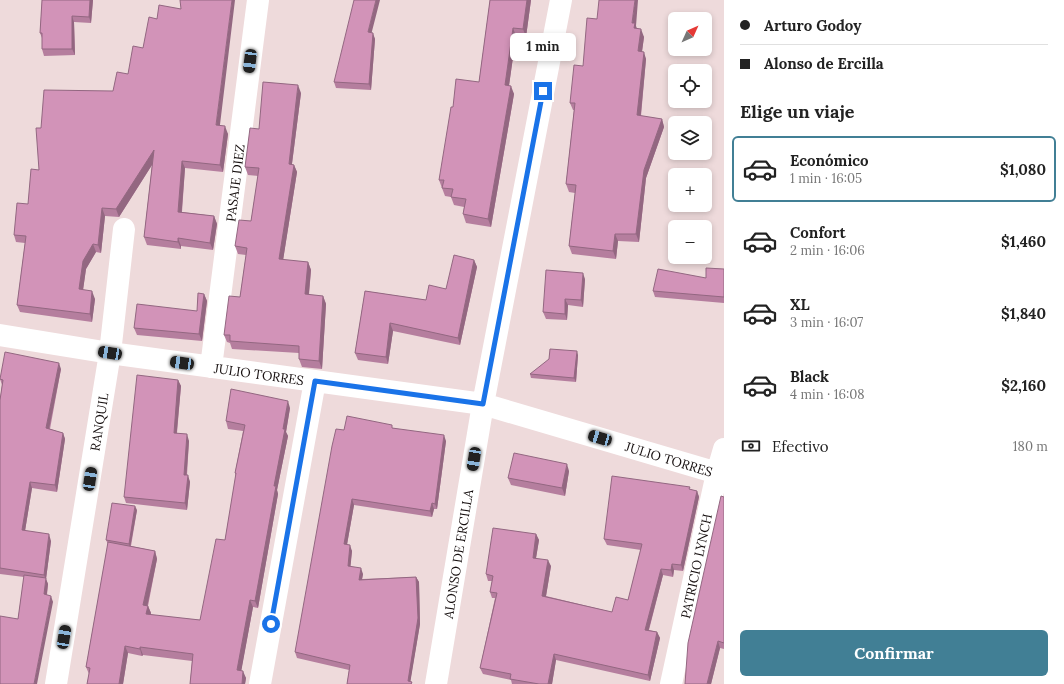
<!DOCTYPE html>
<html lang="es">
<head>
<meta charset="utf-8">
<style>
	:root { --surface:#fff; --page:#f2f2f2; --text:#222; --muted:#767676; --line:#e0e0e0; --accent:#417f95 }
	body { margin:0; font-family:Lora,serif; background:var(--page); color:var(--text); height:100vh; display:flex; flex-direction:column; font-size:15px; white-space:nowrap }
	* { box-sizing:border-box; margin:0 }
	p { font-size:13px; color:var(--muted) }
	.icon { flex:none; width:22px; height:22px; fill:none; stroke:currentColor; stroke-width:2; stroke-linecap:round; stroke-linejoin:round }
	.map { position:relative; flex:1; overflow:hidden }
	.panel { display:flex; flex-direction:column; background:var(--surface); width:340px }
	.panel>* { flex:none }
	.top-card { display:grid; align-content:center; height:88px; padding:0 16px; background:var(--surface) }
	.needle { width:26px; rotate:45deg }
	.fabs { position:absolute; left:668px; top:12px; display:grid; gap:8px }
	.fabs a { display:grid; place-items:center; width:44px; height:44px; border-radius:6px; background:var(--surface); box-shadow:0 2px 6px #0003; font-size:20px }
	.end { position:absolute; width:18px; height:18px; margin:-9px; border:5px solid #1a73e8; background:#fff; box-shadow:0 0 0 2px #fff }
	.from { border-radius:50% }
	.bubble { position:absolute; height:28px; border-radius:6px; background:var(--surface); box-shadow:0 2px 6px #0003; font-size:13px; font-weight:700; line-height:28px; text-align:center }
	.car { position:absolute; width:12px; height:24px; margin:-12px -6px; border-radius:5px; box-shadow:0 0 3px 1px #0007; background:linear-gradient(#222 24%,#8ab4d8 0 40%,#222 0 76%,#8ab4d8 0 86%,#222 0) }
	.top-card b { display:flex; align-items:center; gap:14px; height:38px; font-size:15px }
	.top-card b+b { border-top:1px solid var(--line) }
	.top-card i { width:10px; height:10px; background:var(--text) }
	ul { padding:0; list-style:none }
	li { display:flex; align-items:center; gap:12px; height:66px; margin:0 8px 6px; padding:0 8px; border:2px solid transparent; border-radius:6px }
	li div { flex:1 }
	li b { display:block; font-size:15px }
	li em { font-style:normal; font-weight:700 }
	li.selected { border-color:var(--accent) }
	li>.icon { width:36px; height:36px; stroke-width:1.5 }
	h2 { padding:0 16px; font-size:18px; line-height:48px }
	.pay { display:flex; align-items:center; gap:10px; height:44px; padding:0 16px; font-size:15px }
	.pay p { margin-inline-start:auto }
	.action { display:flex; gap:8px; margin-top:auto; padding:8px 16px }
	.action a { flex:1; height:46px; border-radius:6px; background:var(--accent); color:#fff; font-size:16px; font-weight:700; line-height:46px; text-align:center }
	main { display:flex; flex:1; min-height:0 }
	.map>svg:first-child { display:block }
</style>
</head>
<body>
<main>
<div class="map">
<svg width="724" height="684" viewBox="0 0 724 684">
	<rect width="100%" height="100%" fill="#eedadb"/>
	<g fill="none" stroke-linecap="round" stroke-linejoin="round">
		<path stroke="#fff" stroke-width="22" d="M0 335 110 353 483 404 724 475
			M211 367 258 0
			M56 684 110 353 124 229
			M260 684 315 381
			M436 684 483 404 561 0
			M671 684 717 473 724 449"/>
	</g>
	<path fill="#b57e9e" d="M42 0H93L91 23 74 22 75 55 44 56 42 49V38L40 33Z
		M490 0H531L526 37 516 36 509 85 514 94 491 227 466 223 463 214 464 207 454 205 451 197 445 196 439 180 479 82Z
		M636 26 637 29 644 37 642 51 646 59 641 116 662 119 664 127 646 178 639 242 618 241 616 259 572 254 569 246 575 193 569 192 566 184 574 110H573L570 103 583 66Z
		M372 33 375 39 371 90 336 88 334 82Z
		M301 93 292 164 294 165 297 172 283 260 308 262 311 270 309 295 323 296 326 304 322 369 302 367 299 359V353L232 349 230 343 227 342 224 335 240 297 246 255 238 254 235 246 251 221 258 176 248 175 245 167 259 129Z
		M220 126 228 134 223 172 185 168 182 212 214 216 217 224 213 250 181 246V249L147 245 144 237 152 165 119 217 105 216 101 253 96 252 86 269 83 290 95 299 92 322 20 312 17 305 25 243 16 242 14 235 28 204 39 170Z
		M474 260 477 267 460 345 393 331 388 364 358 360 355 353 365 291 426 300 446 289Z
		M724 269V303L655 297 653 291 706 278Z
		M585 279 583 307 568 305 567 320 546 319 543 312Z
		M204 294 207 301 202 341 137 335 134 328 197 311Z
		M578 355 576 382 531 378 530 374Z
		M61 369 50 429 63 433 65 439 57 492 32 488 25 531 51 541 46 579 48 584 47 595 53 602 18 619 24 577 0 574V400L2 385 0 379Z
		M178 380 181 386 177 433 189 441 187 475 190 482 187 510 126 503 124 497Z
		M290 408 286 432 288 436 277 490 278 494 258 608 253 607 241 671 246 678 245 684H190L192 661 143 655 142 656 128 653 123 684H87L89 674 86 667 108 544 106 540 137 510 131 546 155 551 157 559 148 606 151 613 150 615 200 620 225 540 236 476 235 473 243 431 228 429 226 421Z
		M393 428 446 441 437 509H434L432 517 354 505 347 545 352 551 350 567 363 574 362 579 416 577 419 582 420 624 410 682H412V684H347L349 670 297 658 295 652 344 430Z
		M569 471 565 496 511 485 508 478Z
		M691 490 697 491 699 497 683 571 674 570 673 577 663 575 649 630 657 632 660 638 650 681 556 660 552 684H512L511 680 483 674 480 668 495 598H492L490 592 492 581H488L486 574 536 534 539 540 536 558 551 566 546 596 612 612 628 600 641 550 607 545 604 539Z
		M724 497V649L720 648 711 684H685Z"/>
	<path fill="#936781" d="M90 0H93L91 23 89 17Z
		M232 0H235L219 133 216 125Z
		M376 0H380L370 39 368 32Z
		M527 0H531L526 37 523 29Z
		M635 0H638L636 26 637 31V36L632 23Z
		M72 16 74 22 75 55 72 49Z
		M513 28 516 36 508 93 505 85Z
		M641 29 644 37 641 59 638 51Z
		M373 33 375 39 371 90 369 84Z
		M644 52 646 59 640 123 637 115Z
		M298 85 301 93 291 171 289 164Z
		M511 86 514 94 491 227 488 219Z
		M662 119 664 127 646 178 639 242 636 234 644 170Z
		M225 126 228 134 223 172 220 165Z
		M154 150 157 157 119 217 116 209Z
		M182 161 185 168 181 220 178 212Z
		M294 165 297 172 282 267 279 259Z
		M102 208 105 216 101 253 98 245Z
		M214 216 217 224 213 250 210 243Z
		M615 234 618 241 616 259 613 251Z
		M178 238 181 246V249L178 242Z
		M93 244 96 252 86 269 82 297 79 289 83 261Z
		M474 260 477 267 460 345 458 338Z
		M308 262 311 270 308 302 305 294Z
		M583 273 585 279 583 307 581 300Z
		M92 291 95 299 92 322 90 314Z
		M204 294 207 301 202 341 199 334Z
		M323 296 326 304 322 369 319 361Z
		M565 299 568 305 567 320 565 314Z
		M390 323 393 331 388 364 386 357Z
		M577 351 578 355 576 382 574 378Z
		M59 363 61 369 48 434 46 428Z
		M178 380 181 386 176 440 174 433Z
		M288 401 290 408 286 432 288 436 277 490 278 494 258 608 255 601 283 429Z
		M63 433 65 439 57 492 55 485Z
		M187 434 189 441 186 481 184 475Z
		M444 435 446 441 437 509 435 504Z
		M567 464 569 471 565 496 562 488Z
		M188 475 190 482 187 510 185 503Z
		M30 482 32 488 24 537 22 530Z
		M697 491 699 497 683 571 681 565Z
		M352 499 354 505 346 550 344 544Z
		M432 503 434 509 432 517 430 511Z
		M135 506 137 510 130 548 129 544Z
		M49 534 51 541 46 579 48 584 46 600 44 594 46 580 44 575Z
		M536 534 539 540 535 564 533 558Z
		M350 545 352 551 350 572 348 566Z
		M155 551 157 559 146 612 143 605Z
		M548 560 551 566 545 602 542 596Z
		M672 564 674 570 673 577 671 570Z
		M361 568 363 574 361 585 359 580Z
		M661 569 663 575 647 636 645 630Z
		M416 577 419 582 420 624 410 684 408 681Z
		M51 596 53 602 37 684H34Z
		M250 600 253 607 240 678 237 670Z
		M148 606 151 613 149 622 146 614Z
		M657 632 660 638 650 681 648 675Z
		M718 641 720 648 711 684H707Z
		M125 646 128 653 123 684H119Z
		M140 647 143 655 142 656 140 649Z
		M554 654 556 660 552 684H548Z
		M243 671 246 678 245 684H242Z"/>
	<path fill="#d293b8" stroke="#936781" d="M42 0H90L89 17 72 16V49H42V33H40Z
		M180 0H232L216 125 225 126 220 165 182 161 178 212 214 216 210 243 178 238V242L144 237 154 150 116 209 102 208 98 245 93 244 83 261 79 289 92 291 90 314 17 305 26 236 14 235 17 203 28 204 31 169 39 170 36 128H41L44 90 113 91 117 72 128 74 133 46 143 48 149 17 157 19 159 5 181 9Z
		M354 0H376L368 32 373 33 369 84 334 82Z
		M490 0H527L523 29 513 28 505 85 511 86 488 219 463 214 466 199 451 197 453 189 442 188 444 180H439L451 107H453L456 79 479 82Z
		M599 0H635L632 23H635L634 28 641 29 638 51 644 52 637 115 662 119 644 170 636 234H615L613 251 569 246 576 185 566 184 575 103H570L574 65 583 66 587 18 597 19Z
		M263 82 298 85 289 164 294 165 279 259 308 262 305 294 323 296 319 361 299 359V346L230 341V335H224L229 296 240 297 247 248 235 246 239 220 251 221 259 168 245 167 250 128 259 129Z
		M454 255 474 260 458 338 390 323 386 357 355 353 365 291 426 300 429 285 446 289Z
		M706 268 724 269V297L653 291 658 269 706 278Z
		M546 270 583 273 581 300 565 299V314L543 312Z
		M198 293 204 294 199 334 134 328 137 304 197 311Z
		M550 349 577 351 574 378 530 374 549 359Z
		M5 352 59 363 46 428 63 433 55 485 30 482 22 530 49 534 44 575 0 568V400L3 380 0 379Z
		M137 375 178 380 174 433 187 434 184 475H188L185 503 124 497Z
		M231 389 288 401 283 429H285L274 486H276L255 601 250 600 237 670 243 671 242 684H190L193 654 140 647V649L125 646 119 684H87L90 668 86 667 108 542 155 551 143 605 148 606 146 614 200 620 216 539 225 540 236 473H235L245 425 226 421Z
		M347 416 392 425V428L444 435 435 504 432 503 430 511 352 499 344 544 350 545 348 566 361 568 359 580 416 577 418 618 408 681 412 682 411 684H347L350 665 295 652 332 446 336 429 344 430Z
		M514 453 567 464 562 488 508 478Z
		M612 476 690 487 689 489 697 491 681 565 672 564 671 570 661 569 645 630 657 632 648 675 554 654 548 684H539L510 679 511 674 480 668 497 593 490 592 493 576 486 574 493 528 536 534 533 558 548 560 542 596 612 612 616 597 628 600 642 544 604 539Z
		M721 496 724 497V643L718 641 707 684H685L688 643Z
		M112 503 135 506 129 544 106 540Z
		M24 575 46 578 44 594 51 596 34 684H35H0V616L18 619Z"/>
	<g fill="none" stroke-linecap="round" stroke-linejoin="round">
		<path stroke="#1a73e8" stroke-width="5" d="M271 624 315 381 483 404 543 91"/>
	</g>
	<g text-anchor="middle" stroke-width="3" stroke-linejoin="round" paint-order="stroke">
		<g font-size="13" fill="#160f0f" stroke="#fff">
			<text transform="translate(235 183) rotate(-83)" y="5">PASAJE DIEZ</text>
			<text transform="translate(259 374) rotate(8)" y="5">JULIO TORRES</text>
			<text transform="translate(99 422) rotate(-81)" y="5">RANQUIL</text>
			<text transform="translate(669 459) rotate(17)" y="5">JULIO TORRES</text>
			<text transform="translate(458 554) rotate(-81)" y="5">ALONSO DE ERCILLA</text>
			<text transform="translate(696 566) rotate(-78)" y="5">PATRICIO LYNCH</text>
		</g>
	</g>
</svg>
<div class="fabs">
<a><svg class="needle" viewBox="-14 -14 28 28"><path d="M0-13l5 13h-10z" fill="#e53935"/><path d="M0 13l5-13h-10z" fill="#767676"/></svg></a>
<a><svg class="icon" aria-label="locate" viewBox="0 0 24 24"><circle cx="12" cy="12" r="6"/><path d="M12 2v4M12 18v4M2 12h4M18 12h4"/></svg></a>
<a><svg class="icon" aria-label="layers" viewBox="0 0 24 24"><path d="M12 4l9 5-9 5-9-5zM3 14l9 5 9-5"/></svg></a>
<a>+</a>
<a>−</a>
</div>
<i class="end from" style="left:271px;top:624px"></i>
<i class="end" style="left:543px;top:91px"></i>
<div class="bubble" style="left:510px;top:33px;width:66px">1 min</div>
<i class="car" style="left:250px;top:61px;rotate:187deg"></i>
<i class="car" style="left:110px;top:353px;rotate:279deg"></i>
<i class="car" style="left:182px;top:363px;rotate:278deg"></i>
<i class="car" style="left:600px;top:438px;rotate:286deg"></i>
<i class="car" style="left:474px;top:459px;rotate:189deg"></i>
<i class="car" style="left:90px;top:479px;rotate:9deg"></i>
<i class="car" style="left:64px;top:637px;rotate:9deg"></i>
</div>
<section class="panel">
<div class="top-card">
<b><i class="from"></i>Arturo Godoy</b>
<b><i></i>Alonso de Ercilla</b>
</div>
<h2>Elige un viaje</h2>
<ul>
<li class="selected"><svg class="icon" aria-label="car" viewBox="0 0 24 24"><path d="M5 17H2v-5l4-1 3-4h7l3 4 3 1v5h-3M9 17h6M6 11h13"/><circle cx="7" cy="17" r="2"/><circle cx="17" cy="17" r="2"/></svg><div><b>Económico</b><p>1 min · 16:05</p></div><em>$1,080</em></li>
<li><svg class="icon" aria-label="car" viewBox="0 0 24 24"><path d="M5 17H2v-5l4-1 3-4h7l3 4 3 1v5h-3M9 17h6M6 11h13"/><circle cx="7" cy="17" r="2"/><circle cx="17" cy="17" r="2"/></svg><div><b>Confort</b><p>2 min · 16:06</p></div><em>$1,460</em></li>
<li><svg class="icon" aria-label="car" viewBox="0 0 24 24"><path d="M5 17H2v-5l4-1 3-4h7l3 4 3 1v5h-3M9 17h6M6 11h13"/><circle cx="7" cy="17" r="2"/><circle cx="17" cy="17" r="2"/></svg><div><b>XL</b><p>3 min · 16:07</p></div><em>$1,840</em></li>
<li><svg class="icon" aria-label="car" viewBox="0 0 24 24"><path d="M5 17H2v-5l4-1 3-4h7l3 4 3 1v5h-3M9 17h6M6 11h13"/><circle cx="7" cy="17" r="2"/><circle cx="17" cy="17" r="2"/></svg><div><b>Black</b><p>4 min · 16:08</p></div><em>$2,160</em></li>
</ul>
<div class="pay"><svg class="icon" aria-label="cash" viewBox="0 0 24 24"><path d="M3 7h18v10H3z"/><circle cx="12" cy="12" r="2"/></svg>Efectivo<p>180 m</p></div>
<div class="action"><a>Confirmar</a></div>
</section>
</main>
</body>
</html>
